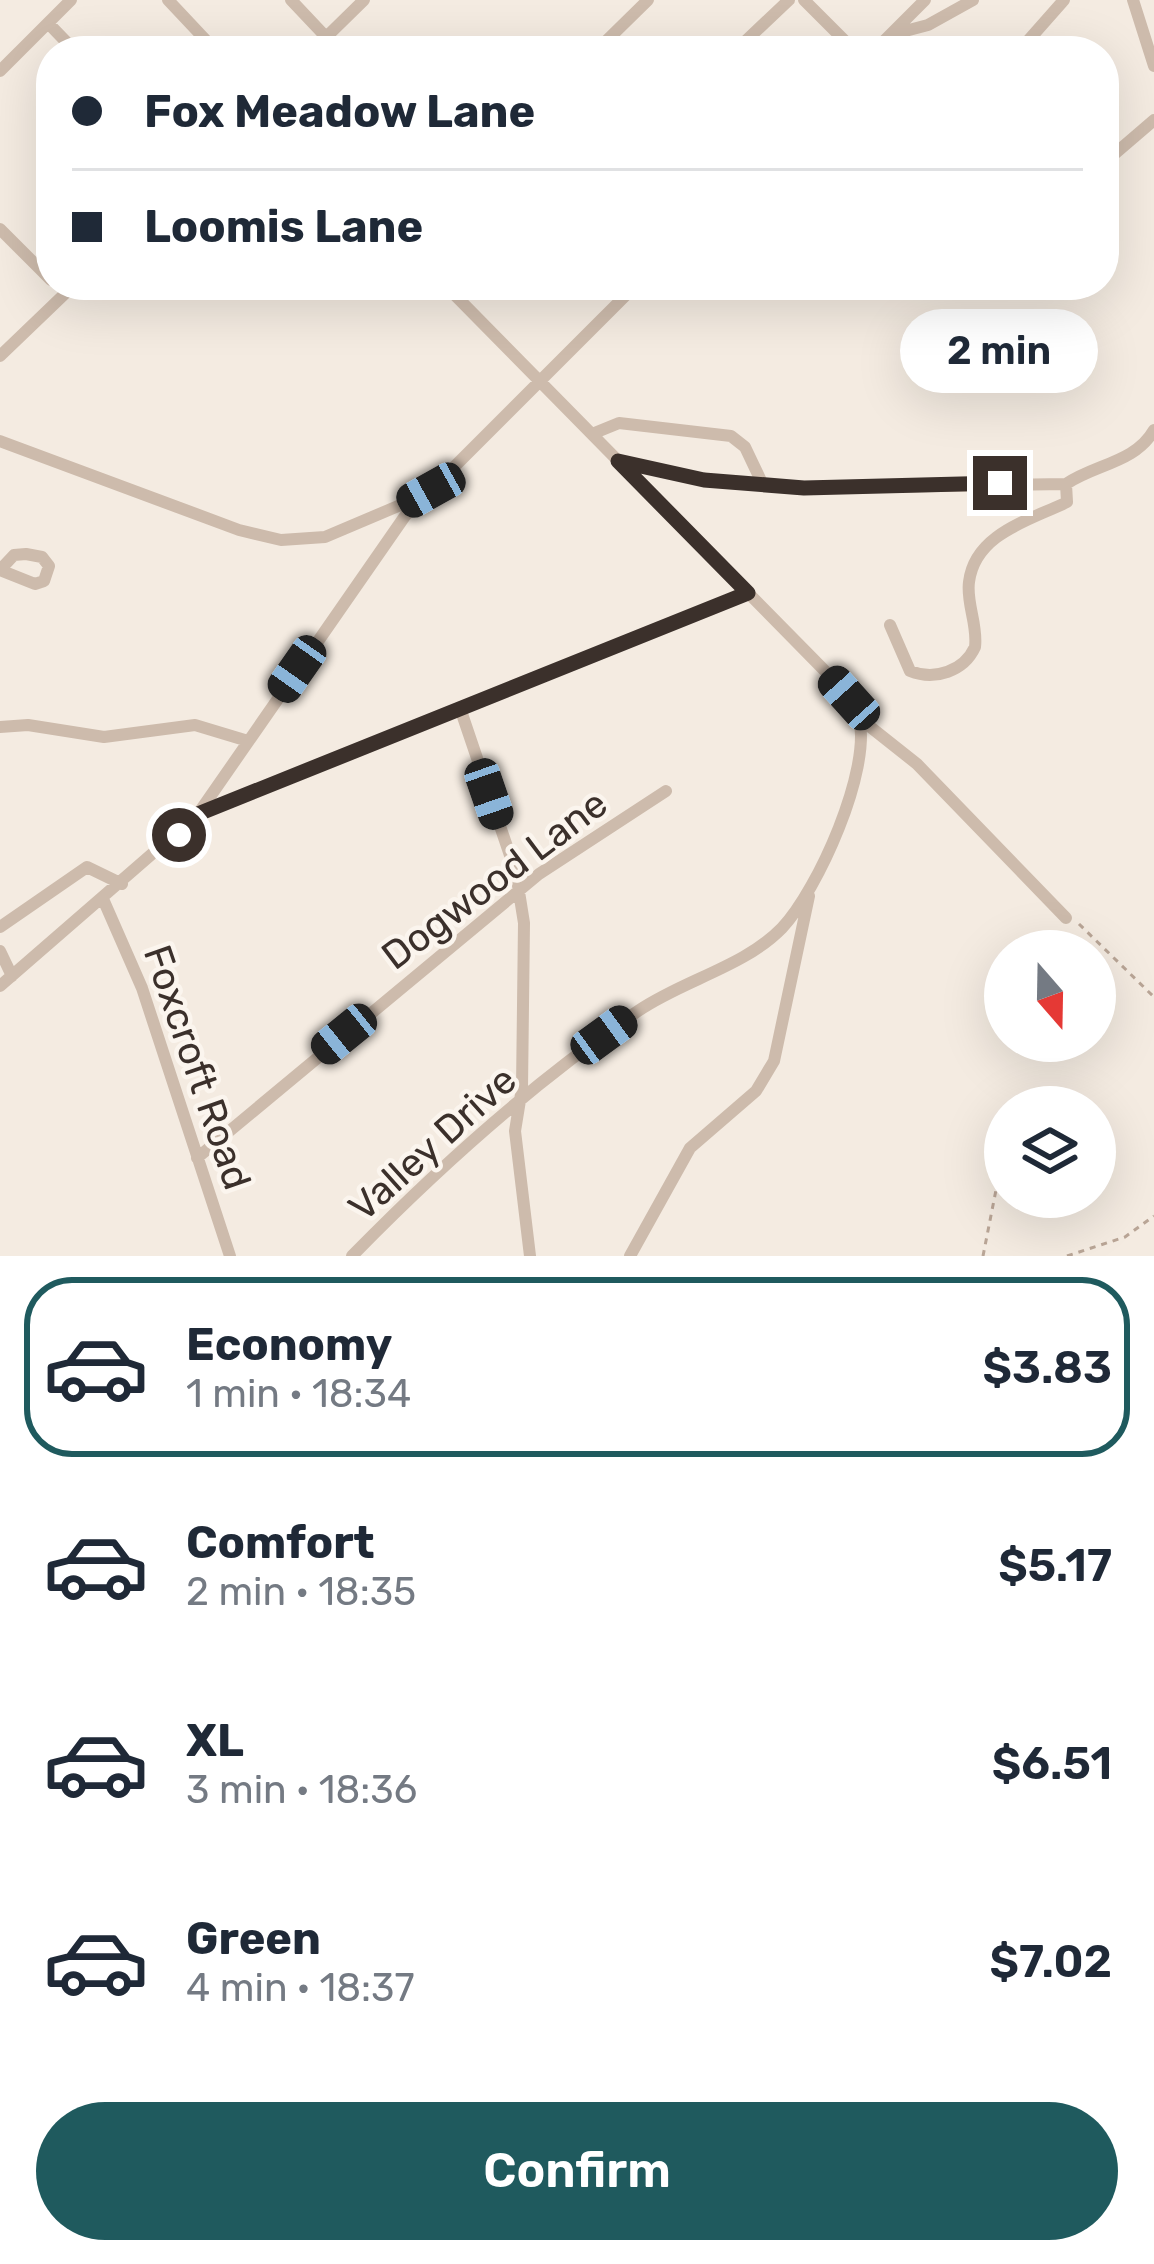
<!DOCTYPE html>
<html lang="en">
<head>
<meta charset="utf-8">
<style>
	:root { --surface:#fff; --page:#f6f6f7; --text:#1f2937; --muted:#747a83; --line:#e0e1e3; --accent:#1f5a5e }
	body { margin:0; font-family:Rubik,sans-serif; background:var(--page); color:var(--text); height:100vh; display:flex; flex-direction:column; font-size:45px; white-space:nowrap }
	* { box-sizing:border-box; margin:0 }
	p { font-size:39px; color:var(--muted) }
	.icon { flex:none; width:66px; height:66px; fill:none; stroke:currentColor; stroke-width:2; stroke-linecap:round; stroke-linejoin:round }
	.map { position:relative; height:1256px; overflow:hidden }
	.panel { display:flex; flex-direction:column; background:var(--surface); flex:1 }
	.panel>* { flex:none }
	.hud { position:absolute; left:36px; top:36px; width:1083px; height:264px; border-radius:48px; box-shadow:0 12px 48px #0002; display:grid; align-content:center; height:264px; padding:0 36px; background:var(--surface) }
	.needle { width:78px; rotate:160deg }
	.tools { position:absolute; left:984px; top:930px; display:grid; gap:24px }
	.tools a { display:grid; place-items:center; width:132px; height:132px; border-radius:50%; background:var(--surface); box-shadow:0 12px 48px #0002; font-size:60px }
	.end { position:absolute; width:54px; height:54px; margin:-27px; border:15px solid #3b302b; background:#fff; box-shadow:0 0 0 6px #fff }
	.from { border-radius:50% }
	.bubble { position:absolute; height:84px; border-radius:42px; background:var(--surface); box-shadow:0 12px 48px #0002; font-size:39px; font-weight:600; line-height:84px; text-align:center }
	.car { position:absolute; width:36px; height:72px; margin:-36px -18px; border-radius:15px; box-shadow:0 0 9px 3px #0007; background:linear-gradient(#222 24%,#8ab4d8 0 40%,#222 0 76%,#8ab4d8 0 86%,#222 0) }
	.hud b { display:flex; align-items:center; gap:42px; height:114px; font-size:45px }
	.hud b+b { border-top:3px solid var(--line) }
	.hud i { width:30px; height:30px; background:var(--text) }
	ul { padding:21px 0 0; list-style:none }
	li { display:flex; align-items:center; gap:36px; height:180px; margin:0 24px 18px; padding:0 12px; border:6px solid transparent; border-radius:48px }
	li div { flex:1 }
	li b { display:block; font-size:45px }
	li em { font-style:normal; font-weight:600 }
	li.active { border-color:var(--accent) }
	li>.icon { width:108px; height:108px; stroke-width:1.5 }
	.cta { display:flex; gap:24px; margin-top:auto; padding:24px 36px }
	.cta a { flex:1; height:138px; border-radius:72px; background:var(--accent); color:#fff; font-size:48px; font-weight:600; line-height:138px; text-align:center }
	.map>svg:first-child { display:block }
</style>
</head>
<body>
<div class="map">
<svg width="1154" height="1256" viewBox="0 0 1154 1256">
	<rect width="100%" height="100%" fill="#f4ebe1"/>
	<g fill="none" stroke-linecap="round" stroke-linejoin="round">
		<path stroke="#b9a596" stroke-width="3" stroke-dasharray="6 6" stroke-linecap="butt" d="M1079 924 1154 997
			M983 1256 996 1190
			M1067 1256 1125 1237 1154 1216"/>
		<path stroke="#cdbbac" stroke-width="12" d="M168 0 216 51
			M291 0 326 37
			M804 0 855 51
			M1133 0 1154 66
			M48 23 75 51
			M890 35 928 25 973 0
			M312 51 364 0
			M596 51 648 0
			M735 51 789 0
			M874 51 925 0
			M1019 51 1064 0
			M0 71 71 0
			M1104 163 1154 120
			M0 229 51 280
			M445 285 826 672 859 718 917 764 1066 918
			M0 356 74 285
			M592 434 619 423 731 436 745 447 763 485
			M0 441 239 530 281 540 325 537 417 498
			M619 461 704 480 804 488 1066 484C1095 464 1135 463 1154 430
			M26 554 42 557 49 566 44 581 35 584 0 570 14 555Z
			M890 625 910 671C935 681 964 671 975 647 978 625 966 603 969 582 975 533 1031 520 1067 502L1066 484
			M460 708 516 873 524 923 522 1088 515 1131 530 1256
			M0 727 28 725 104 737 195 725 248 741
			M199 814 748 593
			M103 899 142 988 230 1256
			M0 927 87 867 122 884
			M0 951 12 976
			M0 986 198 814 405 516 636 285
			M197 1158 539 874 666 791
			M352 1256C439 1167 535 1081 638 1011 683 980 744 967 782 928 818 890 872 769 859 718
			M630 1256 690 1148 756 1091 774 1061 809 896"/>
	</g>
	<g fill="none" stroke-linecap="round" stroke-linejoin="round">
		<path stroke="#3b302b" stroke-width="15" d="M179 835 198 814 748 593 618 461 704 480 804 488 1000 483"/>
	</g>
	<g text-anchor="middle" stroke-width="9" stroke-linejoin="round" paint-order="stroke">
		<g font-size="39" fill="#3b302b" stroke="#fbf5ee">
			<text transform="translate(494 879) rotate(-37)" y="14">Dogwood Lane</text>
			<text transform="translate(198 1067) rotate(71)" y="14">Foxcroft Road</text>
			<text transform="translate(432 1143) rotate(-42)" y="14">Valley Drive</text>
		</g>
	</g>
</svg>
<div class="tools">
<a><svg class="needle" viewBox="-14 -14 28 28"><path d="M0-13l5 13h-10z" fill="#e53935"/><path d="M0 13l5-13h-10z" fill="#747a83"/></svg></a>
<a><svg class="icon" aria-label="layers" viewBox="0 0 24 24"><path d="M12 4l9 5-9 5-9-5zM3 14l9 5 9-5"/></svg></a>
</div>
<i class="end from" style="left:179px;top:835px"></i>
<i class="end" style="left:1000px;top:483px"></i>
<div class="bubble" style="left:900px;top:309px;width:198px">2 min</div>
<i class="car" style="left:431px;top:490px;rotate:241deg"></i>
<i class="car" style="left:297px;top:669px;rotate:215deg"></i>
<i class="car" style="left:849px;top:698px;rotate:318deg"></i>
<i class="car" style="left:489px;top:794px;rotate:161deg"></i>
<i class="car" style="left:344px;top:1034px;rotate:231deg"></i>
<i class="car" style="left:604px;top:1035px;rotate:54deg"></i>
<div class="hud">
<b><i class="from"></i>Fox Meadow Lane</b>
<b><i></i>Loomis Lane</b>
</div>
</div>
<section class="panel">
<ul>
<li class="active"><svg class="icon" aria-label="car" viewBox="0 0 24 24"><path d="M5 17H2v-5l4-1 3-4h7l3 4 3 1v5h-3M9 17h6M6 11h13"/><circle cx="7" cy="17" r="2"/><circle cx="17" cy="17" r="2"/></svg><div><b>Economy</b><p>1 min · 18:34</p></div><em>$3.83</em></li>
<li><svg class="icon" aria-label="car" viewBox="0 0 24 24"><path d="M5 17H2v-5l4-1 3-4h7l3 4 3 1v5h-3M9 17h6M6 11h13"/><circle cx="7" cy="17" r="2"/><circle cx="17" cy="17" r="2"/></svg><div><b>Comfort</b><p>2 min · 18:35</p></div><em>$5.17</em></li>
<li><svg class="icon" aria-label="car" viewBox="0 0 24 24"><path d="M5 17H2v-5l4-1 3-4h7l3 4 3 1v5h-3M9 17h6M6 11h13"/><circle cx="7" cy="17" r="2"/><circle cx="17" cy="17" r="2"/></svg><div><b>XL</b><p>3 min · 18:36</p></div><em>$6.51</em></li>
<li><svg class="icon" aria-label="car" viewBox="0 0 24 24"><path d="M5 17H2v-5l4-1 3-4h7l3 4 3 1v5h-3M9 17h6M6 11h13"/><circle cx="7" cy="17" r="2"/><circle cx="17" cy="17" r="2"/></svg><div><b>Green</b><p>4 min · 18:37</p></div><em>$7.02</em></li>
</ul>
<div class="cta"><a>Confirm</a></div>
</section>
</body>
</html>
